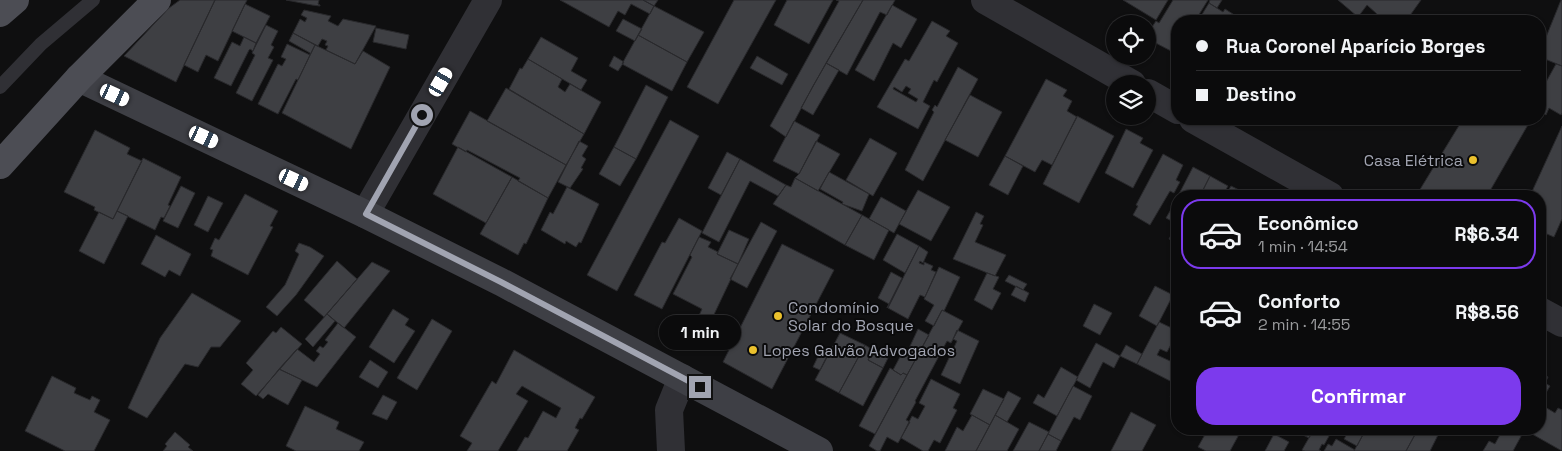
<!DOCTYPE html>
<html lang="pt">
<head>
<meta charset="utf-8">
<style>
	:root { --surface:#0b0b0c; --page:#19191a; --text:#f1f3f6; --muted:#9a9b9d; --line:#2b2b2d; --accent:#7c3aed }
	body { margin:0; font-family:"Space Grotesk",sans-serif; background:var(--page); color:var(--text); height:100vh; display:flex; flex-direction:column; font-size:19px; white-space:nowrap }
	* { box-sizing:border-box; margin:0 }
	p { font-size:16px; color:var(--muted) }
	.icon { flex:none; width:28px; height:28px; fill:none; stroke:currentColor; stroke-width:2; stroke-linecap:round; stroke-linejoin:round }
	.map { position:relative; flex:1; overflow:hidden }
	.details { position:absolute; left:1171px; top:190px; width:375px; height:245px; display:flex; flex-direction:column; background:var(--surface); border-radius:20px; box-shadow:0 1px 4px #0004,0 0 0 1px var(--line) }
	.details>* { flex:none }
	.banner { position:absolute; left:1171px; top:15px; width:375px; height:110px; border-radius:20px; box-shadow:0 1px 4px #0004,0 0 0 1px var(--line); display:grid; align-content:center; height:110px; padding:0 25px; background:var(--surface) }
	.tools { position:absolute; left:1106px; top:15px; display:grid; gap:10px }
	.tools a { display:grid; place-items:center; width:50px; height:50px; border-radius:50%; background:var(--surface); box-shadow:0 1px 4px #0004,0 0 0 1px var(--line); font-size:25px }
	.end { position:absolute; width:22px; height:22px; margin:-11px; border:6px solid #a1a4b1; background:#111; box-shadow:0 0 0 2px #111 }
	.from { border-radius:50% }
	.bubble { position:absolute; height:35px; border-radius:18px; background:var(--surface); box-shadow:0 1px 4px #0004,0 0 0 1px var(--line); font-size:16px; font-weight:600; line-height:35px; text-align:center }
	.car { position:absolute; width:15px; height:30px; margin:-15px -8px; border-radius:6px; box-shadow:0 0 4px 1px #0007; background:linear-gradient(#fff 24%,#345 0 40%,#fff 0 76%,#345 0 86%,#fff 0) }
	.banner b { display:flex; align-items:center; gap:18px; height:48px; font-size:19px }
	.banner b+b { border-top:1px solid var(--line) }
	.banner i { width:12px; height:12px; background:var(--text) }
	ul { padding:9px 0 0; list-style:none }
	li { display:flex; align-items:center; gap:15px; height:70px; margin:0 10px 8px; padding:0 15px; border:2px solid transparent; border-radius:20px }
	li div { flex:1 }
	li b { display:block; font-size:19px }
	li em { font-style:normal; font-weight:600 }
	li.current { border-color:var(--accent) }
	li>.icon { width:45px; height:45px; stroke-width:1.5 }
	.action { display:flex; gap:10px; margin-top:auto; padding:10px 25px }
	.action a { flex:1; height:58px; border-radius:20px; background:var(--accent); color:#fff; font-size:20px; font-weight:600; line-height:58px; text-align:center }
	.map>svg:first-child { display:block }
</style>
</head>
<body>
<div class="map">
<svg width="1562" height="451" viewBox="0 0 1562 451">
	<rect width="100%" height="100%" fill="#0f0f10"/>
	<path fill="#3e3f43" stroke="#29292c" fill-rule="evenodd" d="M180 0H215L176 82 124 56 169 8Z
		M215 0H247L218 61 206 55 198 72 184 65Z
		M286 0H319L318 4 320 5V6L312 5Z
		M560 0H643L654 6 650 14 631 4 625 15 618 11 609 27Z
		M643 0H658L654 6Z
		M734 0H776L718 104 687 87Z
		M787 0H833L809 44 774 25Z
		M836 0H863L813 86 786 137 770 126 839 1Z
		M863 0H895L887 15 880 12 847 75 826 63Z
		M1123 0H1168L1156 20Z
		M1173 0H1208L1195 21H1178V44L1173 52 1148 39V33L1156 21 1159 23Z
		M1210 0H1222L1217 8 1209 3Z
		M1338 0H1421L1406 21H1373L1377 14 1367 5 1358 17Z
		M1561 0H1562V66L1540 57V52Z
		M1209 3 1223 12 1225 9 1236 16 1233 21H1198Z
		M245 4 270 16 256 43 232 31Z
		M892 5 917 19 901 48 893 43 874 81 855 70Z
		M654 6 704 32 687 62 638 35Z
		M304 10 331 16 328 21 338 26 343 19 376 26 355 64 326 50 328 46 325 45 327 41 322 39 318 46 293 33 300 19 305 22 307 18 301 15Z
		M623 19 642 29 635 41 616 31Z
		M932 21 950 31 946 36 958 43 937 82 934 80 923 102 930 106 918 129 877 107 905 59 909 61ZM906 86 911 89 908 93 918 99 916 102 893 89 894 87 902 92Z
		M266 25 278 31 271 45 274 47 268 58 273 60 252 101 236 93 255 55 252 53Z
		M376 28 409 35 406 49 373 42Z
		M293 33 315 45 310 55V53L289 41Z
		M638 35 687 62 672 91 622 64Z
		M244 37 256 43 253 51 250 49 249 50 231 86 214 78 232 42 240 46Z
		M541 37 578 58 571 71 587 80 581 90 528 59Z
		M287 44 310 55 298 80 296 79 278 114 258 104 278 64 282 66 286 59 281 57Z
		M315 45 355 64 363 51 390 67 351 149 282 113Z
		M614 56 624 62 618 71 609 66Z
		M757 56 788 74 782 85 750 68Z
		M528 59 562 79 558 87 565 92 570 84 601 102 584 134 509 89 520 68 522 69Z
		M826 63 839 70 813 115 801 108Z
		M1556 64 1562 66V113L1561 115 1549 108 1546 115 1540 111V93Z
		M958 67 978 79 923 181 905 170 934 112 932 110 935 105 937 107Z
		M1046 79 1067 90 1063 96 1072 101 1067 111 1077 117 1052 165 1042 160 1035 172 1005 156Z
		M646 85 668 97 636 159 614 147Z
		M506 88 584 134 566 165 487 121Z
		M970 95 1002 112 978 157 945 140Z
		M470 111 566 165 548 198 518 181 520 178 467 150 466 152 452 144Z
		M1077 116 1114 136 1079 203 1043 184Z
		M1463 119H1521L1529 123 1487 196H1416Z
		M670 120 699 136 617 291 587 275Z
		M794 121 820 135 799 174 773 161Z
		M1562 126V219L1554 237 1540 231V196H1530Z
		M1126 129 1143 138 1140 143 1153 150 1133 188 1105 173Z
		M95 130 130 148 127 154 142 161 113 219 94 210 95 207 64 192Z
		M870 138 897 153 873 196 846 180Z
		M579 141 588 146 582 156 586 159 581 168 583 169 570 188 558 182Z
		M816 141 840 154 818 191 795 178 799 174Z
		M458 147 512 177 486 223 433 194Z
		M614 147 636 159 620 186 599 174Z
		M727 152 740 159 721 195 708 188Z
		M1163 154 1183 165 1176 180 1180 182 1174 193 1170 191 1150 225 1133 215 1138 206 1136 205Z
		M1005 156 1023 166 1008 195 989 185Z
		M143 158 181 177 168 205 170 206 164 218 161 217 155 230 117 211Z
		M740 159 786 185 778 196 750 181 719 242 702 233Z
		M1193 167 1210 176 1200 196H1178Z
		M829 172 869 194 862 211 842 204 843 202 820 189Z
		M1210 176 1228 186 1222 196H1200Z
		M512 177 548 198 526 244 524 243 518 255 480 234Z
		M795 178 862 215 845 245 773 204 786 185 791 187Z
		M181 186 195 193 178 228 163 221Z
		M1231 186 1251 196H1225Z
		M567 187 599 204 581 243 579 242 576 247 566 241 565 244 541 230 550 212 553 214Z
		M918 190 950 207 931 241 899 224Z
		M245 194 278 211 270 226 273 227 248 275 211 256 213 250 210 249 215 238 219 240Z
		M208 196 223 203 208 232 194 225Z
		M881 197 906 211 894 233 869 219Z
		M1178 197V239L1176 242 1169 239 1177 224 1166 218Z
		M117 211 128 216 104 264 79 251 99 212 113 219Z
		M976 212 984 216 980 224 983 225 975 242 1006 255 995 276 953 259Z
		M862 215 889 230 874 260 845 245Z
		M679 218 702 231 662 309 634 295 662 242 665 243Z
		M761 222 777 231 747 288 730 279Z
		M729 230 749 239 738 264 717 254Z
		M897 234 919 246 905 273 883 260Z
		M156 235 191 254 180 276 169 270 165 277 141 264Z
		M699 237 711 242 708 247 718 252 717 254 738 264 709 325 697 320 702 309 673 294 692 257 690 255Z
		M299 243 310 247 324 256 296 295 277 316 266 307 285 285 299 254 295 251Z
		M782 244 834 270 772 389 723 362Z
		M919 246 928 252 923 263 920 261 919 263 924 265V262L933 266 931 270 936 272 925 297 920 295 908 319 888 308Z
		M337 261 357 279 324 317 304 300Z
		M372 262 390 271 344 328 327 314Z
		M939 267 960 277 944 311 942 310 934 326 925 321 934 305 924 299Z
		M891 272 902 278 887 308 889 304 878 298Z
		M987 273 999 277 993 289 1001 293 992 310 974 300Z
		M1009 275 1027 284 1023 290 1005 281Z
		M1016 286 1029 293 1025 302 1011 295Z
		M1155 286 1173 295 1157 326 1139 316Z
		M1178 287V301L1171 298Z
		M192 293 241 321 220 347H211L198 367 185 364 147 418 128 408 160 338Z
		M1094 304 1112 313 1100 335 1083 326Z
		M393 309 409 319 405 325 415 331 394 363 369 347Z
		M942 310 963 321 951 343 947 341 915 401 916 402 906 420 910 422 898 443 887 437 880 451H877L869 446Z
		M327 314 335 321 313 347 305 339Z
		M432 319 452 331 417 390 397 378Z
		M1159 322 1178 331 1167 352 1160 349 1157 355 1170 361 1178 346V385L1137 364Z
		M338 323 356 337 317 387 279 369 297 349 314 362 320 354 316 351 320 346 323 348 328 342 325 340Z
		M281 327 302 344 256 396 241 384 253 370 246 363 273 331 276 333Z
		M918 329 929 335 907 375 903 373 901 375 893 370 901 355 905 357Z
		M957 330 979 341 960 384 941 375 957 341 953 339Z
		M840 333 865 345 839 393 815 380Z
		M1096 343 1120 356 1114 368 1103 362 1090 388 1076 380Z
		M865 345 873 350 868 360 883 368 863 406 839 393Z
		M1126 345 1142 354 1137 364 1120 356Z
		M881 347 891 352 883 368 868 360 874 350 878 352Z
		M822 348 829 352 820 370 813 367Z
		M514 350 595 397 582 419 580 418 575 428 579 430 567 451H517L525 437 528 438 543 411 556 418 561 408 522 386 516 394 528 401 498 451H467L472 443 460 436 492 381 496 384Z
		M370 360 388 372 378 388 359 377Z
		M1061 367 1078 377 1057 416 1033 403 1038 394 1044 398Z
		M890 368 901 375 903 373 907 375 875 434 859 426Z
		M279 369 302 380 288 405 268 394 263 399 258 395Z
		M1540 373 1548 377 1545 383 1550 386 1540 403Z
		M52 376 76 388 74 393 90 400 92 396 100 400 94 412 110 420 94 451H65L25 431Z
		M931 379 960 394 953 408 957 410 940 443 934 440 928 451H923L901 438 912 416 918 419 925 406 919 403Z
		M1177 385H1178V401L1170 397Z
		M1073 386 1092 396 1080 420 1074 417 1061 441 1048 434Z
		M983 389 1004 399 990 425 970 414Z
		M1008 391 1021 398 1007 422 995 415Z
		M383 395 397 402 387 420 372 414Z
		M1540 404 1555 413 1558 408 1562 410V451L1525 430 1540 429Z
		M305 406 339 422 336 429 364 442 359 451H296L286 446Z
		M1131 412 1156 425 1142 451H1111Z
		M972 415 990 425 976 451H945L957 427 963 431Z
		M995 415 1019 429 1007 451H976Z
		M1029 422 1049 432 1039 451H1013Z
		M1208 429H1242L1230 451H1206L1198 447Z
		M1291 429H1314L1309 438Z
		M1314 429H1333L1324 445 1322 444 1319 450 1321 451H1305L1302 450Z
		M1350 429H1366L1357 446 1344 439Z
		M1366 429H1418L1406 451H1354Z
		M1418 429H1446L1443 435 1439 433 1430 451H1406Z
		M1503 429H1525L1513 451H1483L1489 441 1495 444Z
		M175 432 190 445 188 447 193 451H163L167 446 165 444Z
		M1048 434 1061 441 1056 451H1039Z
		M1274 434 1289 442 1284 451H1265Z
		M1336 439 1355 450 1354 451H1324L1328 444 1332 446Z"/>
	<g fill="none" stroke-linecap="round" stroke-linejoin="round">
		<path stroke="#303035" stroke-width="14" d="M0 87 41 44 93 0"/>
		<path stroke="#303035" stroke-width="28" d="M985 0 1132 84
			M1148 93 1178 110
			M1193 119 1330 196
			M365 214 488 0
			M1540 311 1562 323
			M671 451 669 410 682 378"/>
		<path stroke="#3e3f45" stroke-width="28" d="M79 78 365 214 501 282 819 451"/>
		<path stroke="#4c4d54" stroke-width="28" d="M0 13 15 0
			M0 165 79 78 157 0"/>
	</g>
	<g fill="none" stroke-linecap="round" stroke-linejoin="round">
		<path stroke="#a1a4b1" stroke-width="6" d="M422 115 366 214 501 282 700 387"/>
	</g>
	<g fill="#ebc12d" stroke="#0a0a0b" stroke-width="2">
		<circle cx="1473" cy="160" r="5"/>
		<circle cx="778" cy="316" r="5"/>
		<circle cx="753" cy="350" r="5"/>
	</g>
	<g text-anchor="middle" stroke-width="4" stroke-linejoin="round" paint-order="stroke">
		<g font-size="16" fill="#a1a4b1" stroke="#0a0a0b" text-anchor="start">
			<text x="1463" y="166" text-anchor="end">Casa Elétrica</text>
			<text x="788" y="313">Condomínio<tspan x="788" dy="18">Solar do Bosque</tspan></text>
			<text x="763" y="356">Lopes Galvão Advogados</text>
		</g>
	</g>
</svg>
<div class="tools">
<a><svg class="icon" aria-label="locate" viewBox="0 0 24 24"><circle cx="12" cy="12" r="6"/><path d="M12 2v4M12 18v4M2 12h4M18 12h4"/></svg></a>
<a><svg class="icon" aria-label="layers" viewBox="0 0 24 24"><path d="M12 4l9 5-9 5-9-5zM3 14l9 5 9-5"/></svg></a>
</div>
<i class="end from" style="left:422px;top:115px"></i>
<i class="end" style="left:700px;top:387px"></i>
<div class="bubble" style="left:659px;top:315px;width:82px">1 min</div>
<i class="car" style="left:441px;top:82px;rotate:30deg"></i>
<i class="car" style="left:115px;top:95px;rotate:115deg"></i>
<i class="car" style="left:204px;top:137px;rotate:115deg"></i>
<i class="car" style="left:294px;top:180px;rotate:115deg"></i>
<div class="banner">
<b><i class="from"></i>Rua Coronel Aparício Borges</b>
<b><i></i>Destino</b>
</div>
<section class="details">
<ul>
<li class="current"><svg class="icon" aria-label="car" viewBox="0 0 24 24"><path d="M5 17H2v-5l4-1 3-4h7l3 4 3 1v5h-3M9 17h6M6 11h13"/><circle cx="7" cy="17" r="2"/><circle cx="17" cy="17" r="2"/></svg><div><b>Econômico</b><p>1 min · 14:54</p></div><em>R$6.34</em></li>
<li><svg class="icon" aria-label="car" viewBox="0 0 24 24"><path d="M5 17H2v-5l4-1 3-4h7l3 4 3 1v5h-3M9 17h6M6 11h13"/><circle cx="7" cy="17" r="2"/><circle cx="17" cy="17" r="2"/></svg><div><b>Conforto</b><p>2 min · 14:55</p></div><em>R$8.56</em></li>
</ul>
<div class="action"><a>Confirmar</a></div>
</section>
</div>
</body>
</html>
